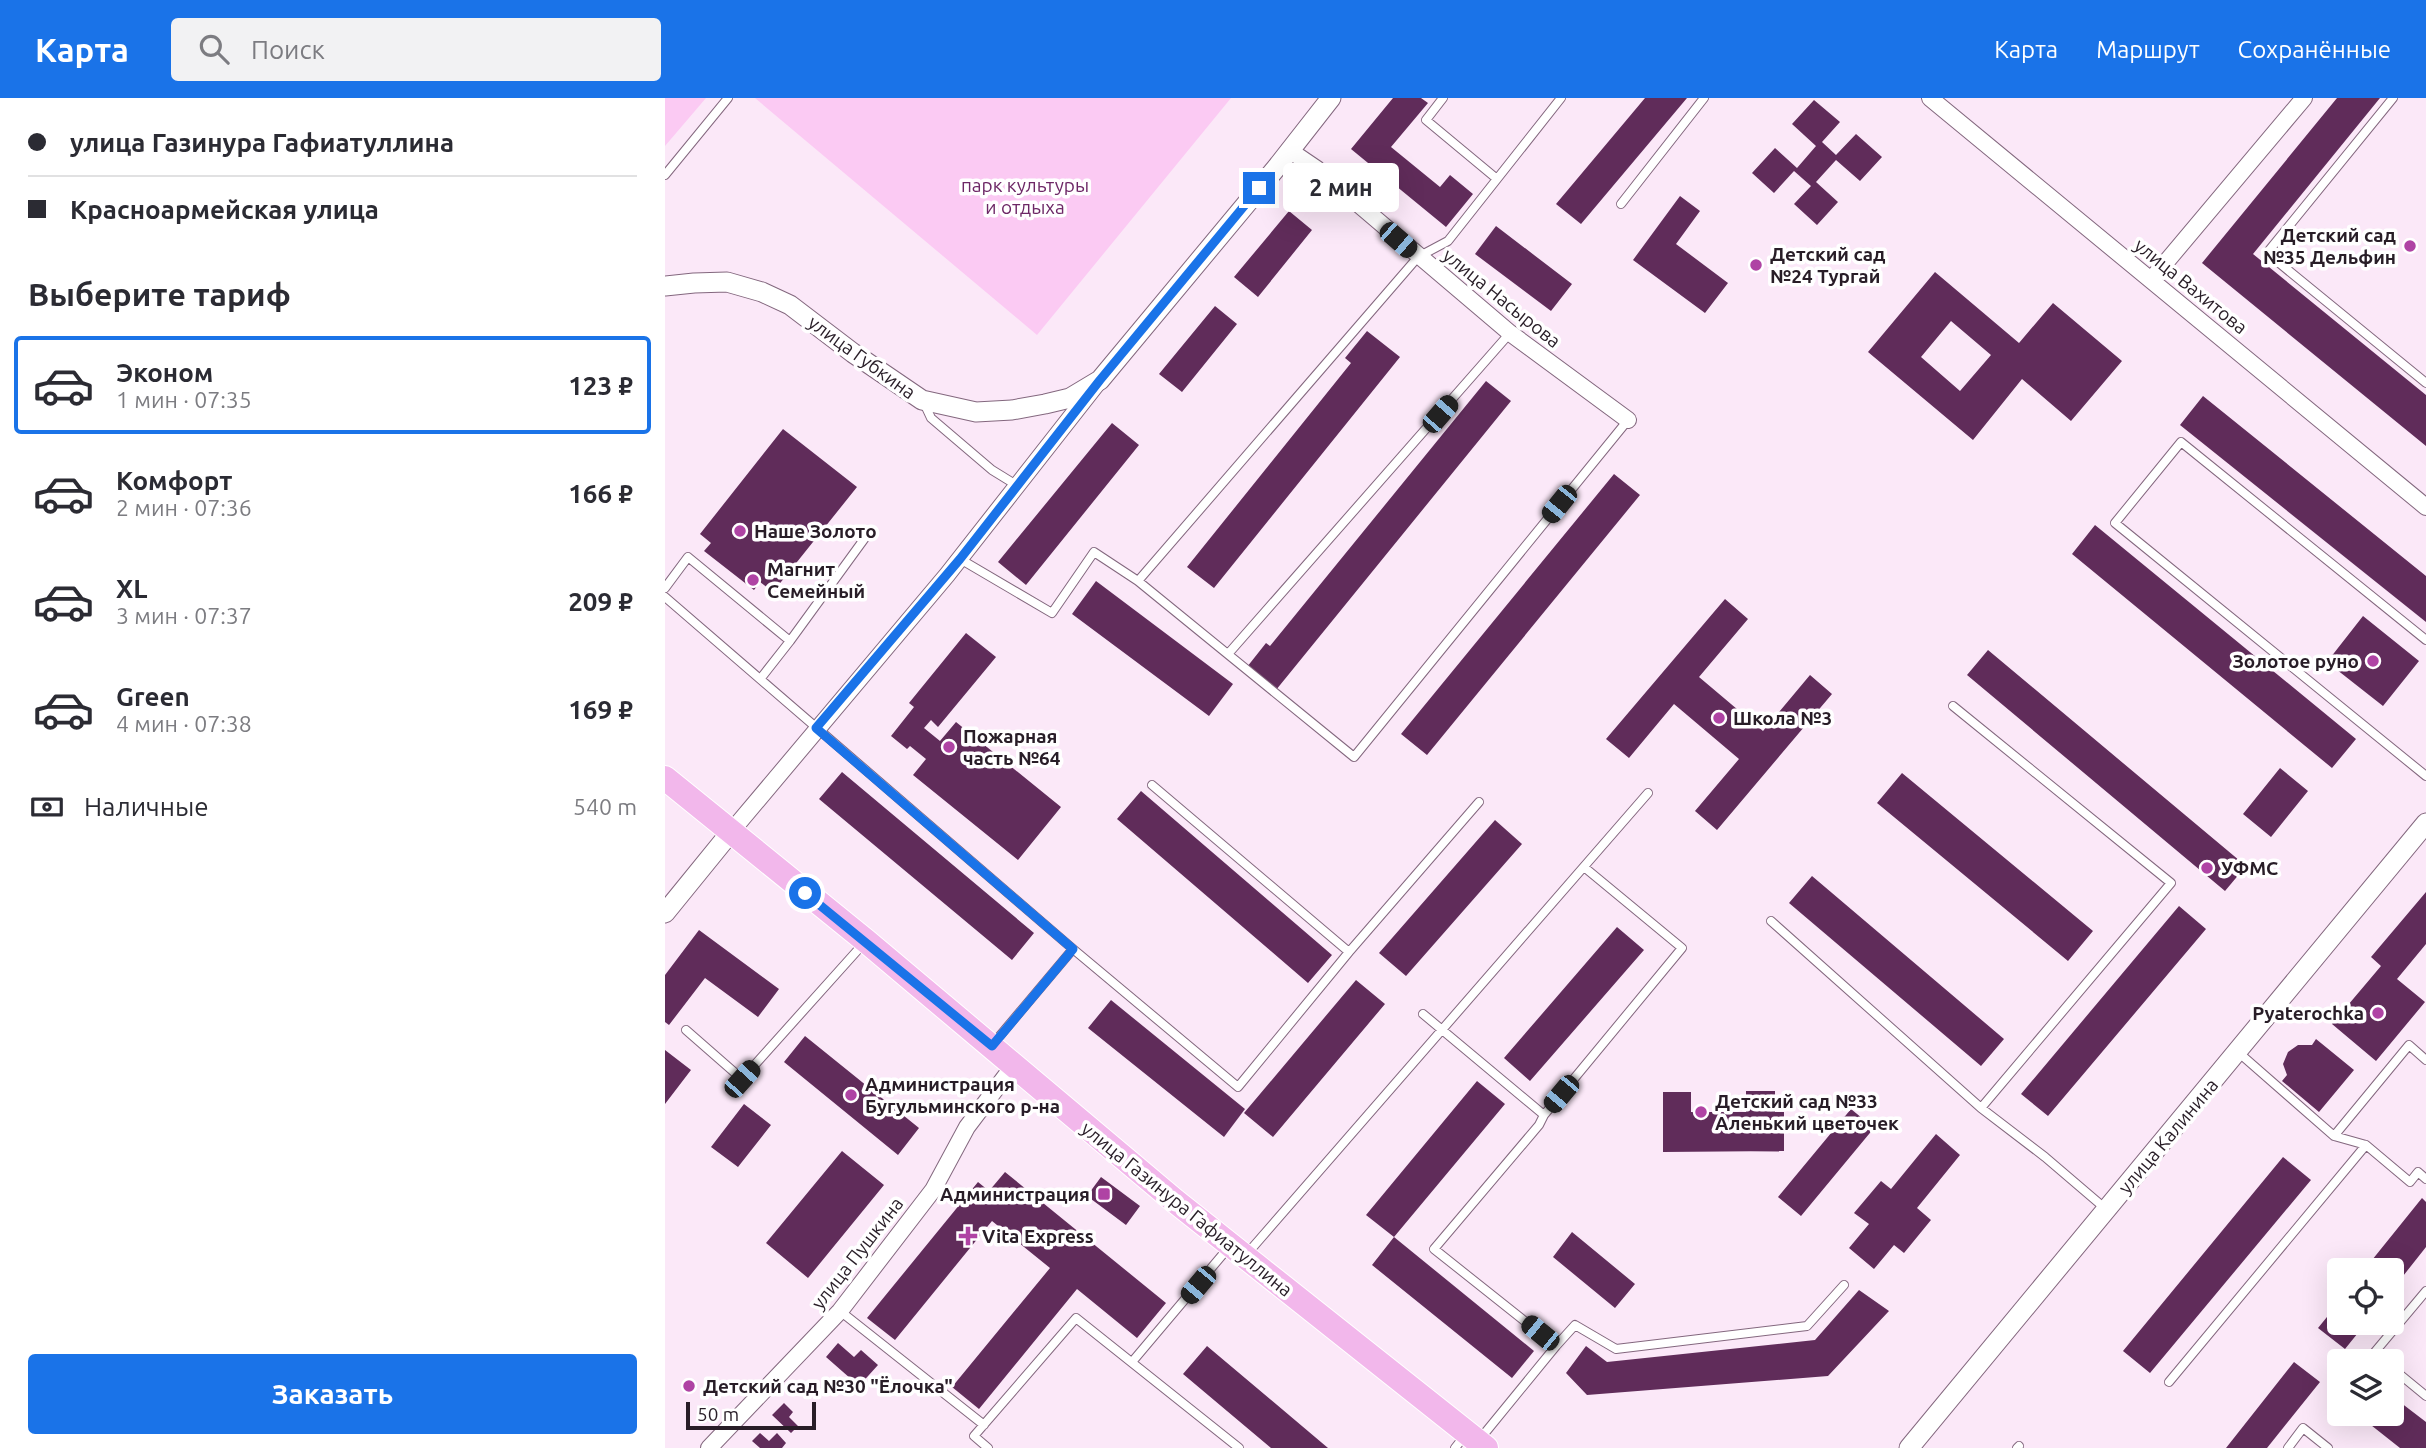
<!DOCTYPE html>
<html lang="ru">
<head>
<meta charset="utf-8">
<style>
	:root { --surface:#fff; --page:#f2f2f3; --text:#2b2b33; --muted:#7c7c81; --line:#e1e1e2; --accent:#1a73e8 }
	body { margin:0; font-family:Ubuntu,sans-serif; background:var(--page); color:var(--text); height:100vh; display:flex; flex-direction:column; font-size:26px; white-space:nowrap }
	* { box-sizing:border-box; margin:0 }
	p { font-size:23px; color:var(--muted) }
	.icon { flex:none; width:38px; height:38px; fill:none; stroke:currentColor; stroke-width:2; stroke-linecap:round; stroke-linejoin:round }
	.map { position:relative; flex:1; overflow:hidden }
	.side { display:flex; flex-direction:column; background:var(--surface); width:665px }
	.side>* { flex:none }
	.guide { display:grid; align-content:center; height:154px; padding:0 28px; background:var(--surface) }
	.tools { position:absolute; left:1662px; top:1160px; display:grid; gap:14px }
	.tools a { display:grid; place-items:center; width:77px; height:77px; border-radius:7px; background:var(--surface); box-shadow:0 7px 28px #0002; font-size:35px }
	.scale { position:absolute; left:21px; bottom:18px; width:130px; box-sizing:border-box; padding-left:7px; border:4px solid #281d27; border-top:0; font-size:19px; line-height:24px; white-space:nowrap; color:#281d27; -webkit-text-stroke:5px #fff; paint-order:stroke }
	.end { position:absolute; width:32px; height:32px; margin:-16px; border:9px solid #1a73e8; background:#fff; box-shadow:0 0 0 4px #fff }
	.from { border-radius:50% }
	.bubble { position:absolute; height:49px; border-radius:7px; background:var(--surface); box-shadow:0 7px 28px #0002; font-size:23px; font-weight:600; line-height:49px; text-align:center }
	.car { position:absolute; width:21px; height:42px; margin:-21px -10px; border-radius:9px; box-shadow:0 0 5px 2px #0007; background:linear-gradient(#222 24%,#8ab4d8 0 40%,#222 0 76%,#8ab4d8 0 86%,#222 0) }
	.guide b { display:flex; align-items:center; gap:24px; height:66px; font-size:26px }
	.guide b+b { border-top:2px solid var(--line) }
	.guide i { width:18px; height:18px; background:var(--text) }
	ul { padding:0; list-style:none }
	li { display:flex; align-items:center; gap:21px; height:98px; margin:0 14px 10px; padding:0 14px; border:4px solid transparent; border-radius:7px }
	li div { flex:1 }
	li b { display:block; font-size:26px }
	li em { font-style:normal; font-weight:600 }
	li.selected { border-color:var(--accent) }
	li>.icon { width:63px; height:63px; stroke-width:1.5 }
	h2 { padding:0 28px; font-size:32px; line-height:84px }
	.pay { display:flex; align-items:center; gap:18px; height:77px; padding:0 28px; font-size:26px }
	.pay p { margin-inline-start:auto }
	.button { display:flex; gap:14px; margin-top:auto; padding:14px 28px }
	.button a { flex:1; height:80px; border-radius:7px; background:var(--accent); color:#fff; font-size:28px; font-weight:600; line-height:80px; text-align:center }
	header { display:flex; align-items:center; gap:42px; box-sizing:border-box; height:98px; padding:0 35px; background:var(--accent); color:#fff }
	header strong { font-size:33px }
	nav { display:flex; gap:38px; margin-inline-start:auto; font-size:24px }
	.search { width:490px; height:63px; background:var(--page); display:flex; align-items:center; gap:18px; box-sizing:border-box; padding:0 24px; border-radius:7px; color:var(--muted); font-size:26px }
	main { display:flex; flex:1; min-height:0 }
	.map>svg:first-child { display:block }
</style>
</head>
<body>
<header>
<strong>Карта</strong>
<div class="search"><svg class="icon" aria-label="search" viewBox="0 0 24 24"><circle cx="10" cy="10" r="6"/><path d="M15 15l6 6"/></svg>Поиск</div>
<nav><a>Карта</a><a>Маршрут</a><a>Сохранённые</a></nav>
</header>
<main>
<section class="side">
<div class="guide">
<b><i class="from"></i>улица Газинура Гафиатуллина</b>
<b><i></i>Красноармейская улица</b>
</div>
<h2>Выберите тариф</h2>
<ul>
<li class="selected"><svg class="icon" aria-label="car" viewBox="0 0 24 24"><path d="M5 17H2v-5l4-1 3-4h7l3 4 3 1v5h-3M9 17h6M6 11h13"/><circle cx="7" cy="17" r="2"/><circle cx="17" cy="17" r="2"/></svg><div><b>Эконом</b><p>1 мин · 07:35</p></div><em>123 ₽</em></li>
<li><svg class="icon" aria-label="car" viewBox="0 0 24 24"><path d="M5 17H2v-5l4-1 3-4h7l3 4 3 1v5h-3M9 17h6M6 11h13"/><circle cx="7" cy="17" r="2"/><circle cx="17" cy="17" r="2"/></svg><div><b>Комфорт</b><p>2 мин · 07:36</p></div><em>166 ₽</em></li>
<li><svg class="icon" aria-label="car" viewBox="0 0 24 24"><path d="M5 17H2v-5l4-1 3-4h7l3 4 3 1v5h-3M9 17h6M6 11h13"/><circle cx="7" cy="17" r="2"/><circle cx="17" cy="17" r="2"/></svg><div><b>XL</b><p>3 мин · 07:37</p></div><em>209 ₽</em></li>
<li><svg class="icon" aria-label="car" viewBox="0 0 24 24"><path d="M5 17H2v-5l4-1 3-4h7l3 4 3 1v5h-3M9 17h6M6 11h13"/><circle cx="7" cy="17" r="2"/><circle cx="17" cy="17" r="2"/></svg><div><b>Green</b><p>4 мин · 07:38</p></div><em>169 ₽</em></li>
</ul>
<div class="pay"><svg class="icon" aria-label="cash" viewBox="0 0 24 24"><path d="M3 7h18v10H3z"/><circle cx="12" cy="12" r="2"/></svg>Наличные<p>540 m</p></div>
<div class="button"><a>Заказать</a></div>
</section>
<div class="map">
<svg width="1761" height="1350" viewBox="0 0 1761 1350">
	<rect width="100%" height="100%" fill="#fbe8f8"/>
	<path fill="#fbcaf3" d="M0 0H41L0 48Z
		M90 0H566L372 237Z"/>
	<path fill="#602c5a" fill-rule="evenodd" d="M728 0H756L763 5 726 49 775 89 785 77 808 96 781 129 686 51Z
		M980 0H1022L916 126 891 106Z
		M1672 0H1715L1588 156 1761 297V348L1537 165Z
		M1149 2 1175 24 1157 44 1171 57 1191 36 1217 59 1195 83 1171 62 1151 84 1173 104 1152 127 1129 106 1146 88 1129 73 1109 95 1087 75 1110 50 1132 70 1151 48 1127 26Z
		M1015 98 1035 113 1011 146 1063 185 1040 215 968 162Z
		M624 113 647 132 593 199 569 179Z
		M831 128 907 186 886 213 810 156Z
		M1270 174 1354 245 1388 205 1457 263 1406 323 1357 281 1308 342 1203 254ZM1286 223 1326 257 1295 293 1256 259Z
		M550 208 572 226 517 294 494 276Z
		M702 233 735 259 549 490 522 469 686 265 680 260Z
		M821 283 846 303 611 592 582 569 601 545 605 548Z
		M1538 298 1761 478V524L1515 327Z
		M447 325 474 347 361 487 333 464Z
		M118 331 192 389 108 494 95 484 89 492 39 453 46 445 35 436Z
		M949 376 975 397 762 657 736 636Z
		M1430 427 1691 641 1667 670 1407 456Z
		M431 483 568 586 544 618 407 516Z
		M1060 501 1083 521 1034 579 1098 633 1145 577 1167 596 1052 732 1030 713 1074 661 1009 606 964 660 941 641Z
		M1698 518 1754 563 1718 608 1662 564Z
		M301 535 331 559 273 629 266 622 259 630 275 643 291 624 396 709 353 762 248 677 261 661 245 648 242 651 226 638 249 609 244 605Z
		M1323 552 1581 768 1560 793 1302 577Z
		M1615 670 1643 693 1606 739 1578 716Z
		M177 674 369 835 347 862 154 701Z
		M1237 675 1428 833 1403 863 1212 705Z
		M476 693 667 857 643 885 452 721Z
		M830 722 857 746 741 878 714 855Z
		M1147 778 1339 941 1316 968 1124 805Z
		M1761 794V846L1732 881 1760 904 1711 963 1667 926 1716 868 1706 859Z
		M1514 808 1541 831 1383 1018 1356 996Z
		M952 829 979 852 865 983 839 960Z
		M34 832 114 891 93 919 40 880 4 927 0 924V877Z
		M691 882 720 906 608 1039 579 1015Z
		M446 902 580 1011 559 1039 423 930Z
		M140 938 254 1030 233 1057 119 964Z
		M1651 941 1689 972 1654 1014 1617 983 1622 977 1618 966 1623 954 1633 947H1647Z
		M0 952 26 972 0 1006Z
		M812 983 840 1006 729 1139 869 1253 847 1280 707 1167 729 1139 701 1117Z
		M1081 993H1110V1014H1119V1053L998 1054V994H1026V1014H1081Z
		M79 1006 106 1027 73 1069 46 1049Z
		M1186 1011 1209 1030 1136 1118 1113 1099Z
		M1271 1036 1295 1057 1252 1110 1266 1122 1239 1155 1229 1147 1209 1171 1184 1150 1204 1126 1189 1115 1216 1083 1226 1091Z
		M177 1053 219 1087 143 1180 101 1145Z
		M1618 1059 1646 1082 1485 1275 1458 1253Z
		M340 1074 501 1205 472 1240 412 1191 314 1311 287 1289 385 1170 327 1123 230 1242 202 1220 313 1084 324 1093Z
		M436 1079 475 1108 461 1127 422 1098Z
		M1757 1100 1761 1104V1149L1727 1192V1172H1699Z
		M907 1134 970 1186 950 1210 888 1159Z
		M1194 1192 1224 1213 1163 1278 922 1297 901 1275 921 1248 942 1264 1150 1242Z
		M1675 1203V1225H1701L1680 1251 1653 1230Z
		M173 1245 189 1259 196 1252 213 1267 194 1288 161 1259Z
		M542 1248 663 1350H606L518 1276Z
		M1629 1264 1655 1284 1602 1350H1561Z
		M1727 1298 1761 1324V1350H1735L1692 1316H1727Z
		M119 1305 128 1314 124 1319 133 1328 126 1335 107 1317Z
		M95 1335 104 1343 112 1335 121 1345 117 1350H95L87 1343Z"/>
	<g fill="none" stroke-linecap="round" stroke-linejoin="round">
		<g stroke="#83677e" stroke-width="10">
			<path id="service" d="M778 0 761 22 832 81
				M1728 0 1602 155 1761 285
				M0 77 63 0
				M956 106 1039 0
				M259 305 266 320 327 372 353 388
				M295 461 387 515 429 454 473 483 689 659 963 322
				M473 483 753 159 783 143 896 0
				M0 490 23 459 125 543 205 433
				M0 499 408 851
				M1761 542 1516 344 1450 425 1761 678
				M563 556 845 235
				M96 580 125 543
				M1288 608 1506 785 1316 1010
				M487 687 684 854
				M1106 823 1316 1010 1380 1059 1442 1112
				M758 916 879 1017
				M21 932 77 981 199 845
				M328 946 408 851 573 989 684 854 814 704
				M1573 954 1669 1038 1701 1047 1745 1084 1753 1074 1761 1081
				M1669 1038 1744 947 1761 962
				M581 1157 983 695
				M175 1213 319 1327
				M891 1248 910 1227 951 1251 1142 1228 1179 1187
				M467 1264 564 1149
				M1719 1264 1709 1255 1761 1193
				M1727 1270 1761 1298
				M1504 1284 1701 1047
				M815 1341 891 1248 769 1151 874 1027 879 1017 1017 850 919 769
				M323 1350 309 1338 411 1220 574 1350
				M790 1350 801 1336
				M1352 1350 1354 1348
				M1623 1350 1638 1330 1663 1350"/>
		</g>
		<g stroke="#83677e" stroke-width="18">
			<path id="minor" d="M1265 0 1761 409
				M624 52 652 71 845 235 963 322
				M1486 182 1639 0
				M65 735 282 477 431 287
				M44 1350 175 1213 268 1092 302 1029 349 967"/>
		</g>
		<g stroke="#83677e" stroke-width="21">
			<path id="tertiary" d="M0 188 29 185 62 184 97 194 125 207 188 255 257 302 311 314 347 312 380 306 405 300 435 282 612 69 666 0
				M0 815 65 735
				M1244 1350 1761 725"/>
		</g>
		<g stroke="#fff" stroke-width="26">
			<path id="primary" d="M0 680 201 843 510 1103 821 1350"/>
		</g>
		<use href="#service" stroke="#fff" stroke-width="8"/>
		<use href="#minor" stroke="#fff" stroke-width="16"/>
		<use href="#tertiary" stroke="#fff" stroke-width="19"/>
		<use href="#primary" stroke="#f2b7eb" stroke-width="24"/>
	</g>
	<g fill="none" stroke-linecap="round" stroke-linejoin="round">
		<path stroke="#1a73e8" stroke-width="9" d="M140 795 327 948 408 851 151 630 295 461 435 282 594 90"/>
	</g>
	<g fill="#af43a4" stroke="#fff" stroke-width="2.5">
		<circle cx="1745" cy="148" r="7"/>
		<circle cx="1091" cy="167" r="7"/>
		<circle cx="75" cy="433" r="7"/>
		<circle cx="88" cy="482" r="7"/>
		<circle cx="1708" cy="563" r="7"/>
		<circle cx="1054" cy="620" r="7"/>
		<circle cx="284" cy="649" r="7"/>
		<circle cx="1542" cy="770" r="7"/>
		<circle cx="1713" cy="915" r="7"/>
		<circle cx="186" cy="997" r="7"/>
		<circle cx="1036" cy="1014" r="7"/>
		<rect x="432" y="1089" width="14" height="14" rx="3.5"/>
		<path d="M299.5 1127.5h7v7h7v7h-7v7h-7v-7h-7v-7h7z"/>
		<circle cx="24" cy="1288" r="7"/>
	</g>
	<g text-anchor="middle" stroke-width="7" stroke-linejoin="round" paint-order="stroke">
		<g font-size="19" fill="#6d2766" stroke="#fff">
			<text x="360" y="94">парк культуры<tspan x="360" dy="22">и отдыха</tspan></text>
		</g>
		<g font-size="19" font-weight="bold" fill="#281d27" stroke="#fff" text-anchor="start">
			<text x="1731" y="144" text-anchor="end">Детский сад<tspan x="1731" dy="22">№35 Дельфин</tspan></text>
			<text x="1105" y="163">Детский сад<tspan x="1105" dy="22">№24 Тургай</tspan></text>
			<text x="89" y="440">Наше Золото</text>
			<text x="102" y="478">Магнит<tspan x="102" dy="22">Семейный</tspan></text>
			<text x="1694" y="570" text-anchor="end">Золотое руно</text>
			<text x="1068" y="627">Школа №3</text>
			<text x="298" y="645">Пожарная<tspan x="298" dy="22">часть №64</tspan></text>
			<text x="1556" y="777">УФМС</text>
			<text x="1699" y="922" text-anchor="end">Pyaterochka</text>
			<text x="200" y="993">Администрация<tspan x="200" dy="22">Бугульминского р-на</tspan></text>
			<text x="1050" y="1010">Детский сад №33<tspan x="1050" dy="22">Аленький цветочек</tspan></text>
			<text x="425" y="1103" text-anchor="end">Администрация</text>
			<text x="317" y="1145">Vita Express</text>
			<text x="38" y="1295">Детский сад №30 "Ёлочка"</text>
		</g>
		<g font-size="19" fill="#281d27" stroke="#fff">
			<text transform="translate(1526 188) rotate(39)" y="7">улица Вахитова</text>
			<text transform="translate(837 200) rotate(39)" y="7">улица Насырова</text>
			<text transform="translate(197 259) rotate(36)" y="7">улица Губкина</text>
			<text transform="translate(1503 1038) rotate(-50)" y="7">улица Калинина</text>
			<text transform="translate(522 1111) rotate(39)" y="7">улица Газинура Гафиатуллина</text>
			<text transform="translate(192 1155) rotate(-52)" y="7">улица Пушкина</text>
		</g>
	</g>
</svg>
<div class="tools">
<a><svg class="icon" aria-label="locate" viewBox="0 0 24 24"><circle cx="12" cy="12" r="6"/><path d="M12 2v4M12 18v4M2 12h4M18 12h4"/></svg></a>
<a><svg class="icon" aria-label="layers" viewBox="0 0 24 24"><path d="M12 4l9 5-9 5-9-5zM3 14l9 5 9-5"/></svg></a>
</div>
<div class="scale">50 m</div>
<i class="end from" style="left:140px;top:795px"></i>
<i class="end" style="left:594px;top:90px"></i>
<div class="bubble" style="left:618px;top:65px;width:116px">2 мин</div>
<i class="car" style="left:733px;top:142px;rotate:131deg"></i>
<i class="car" style="left:775px;top:316px;rotate:41deg"></i>
<i class="car" style="left:894px;top:406px;rotate:219deg"></i>
<i class="car" style="left:77px;top:981px;rotate:42deg"></i>
<i class="car" style="left:896px;top:996px;rotate:220deg"></i>
<i class="car" style="left:533px;top:1187px;rotate:220deg"></i>
<i class="car" style="left:875px;top:1235px;rotate:309deg"></i>
</div>
</main>
</body>
</html>
